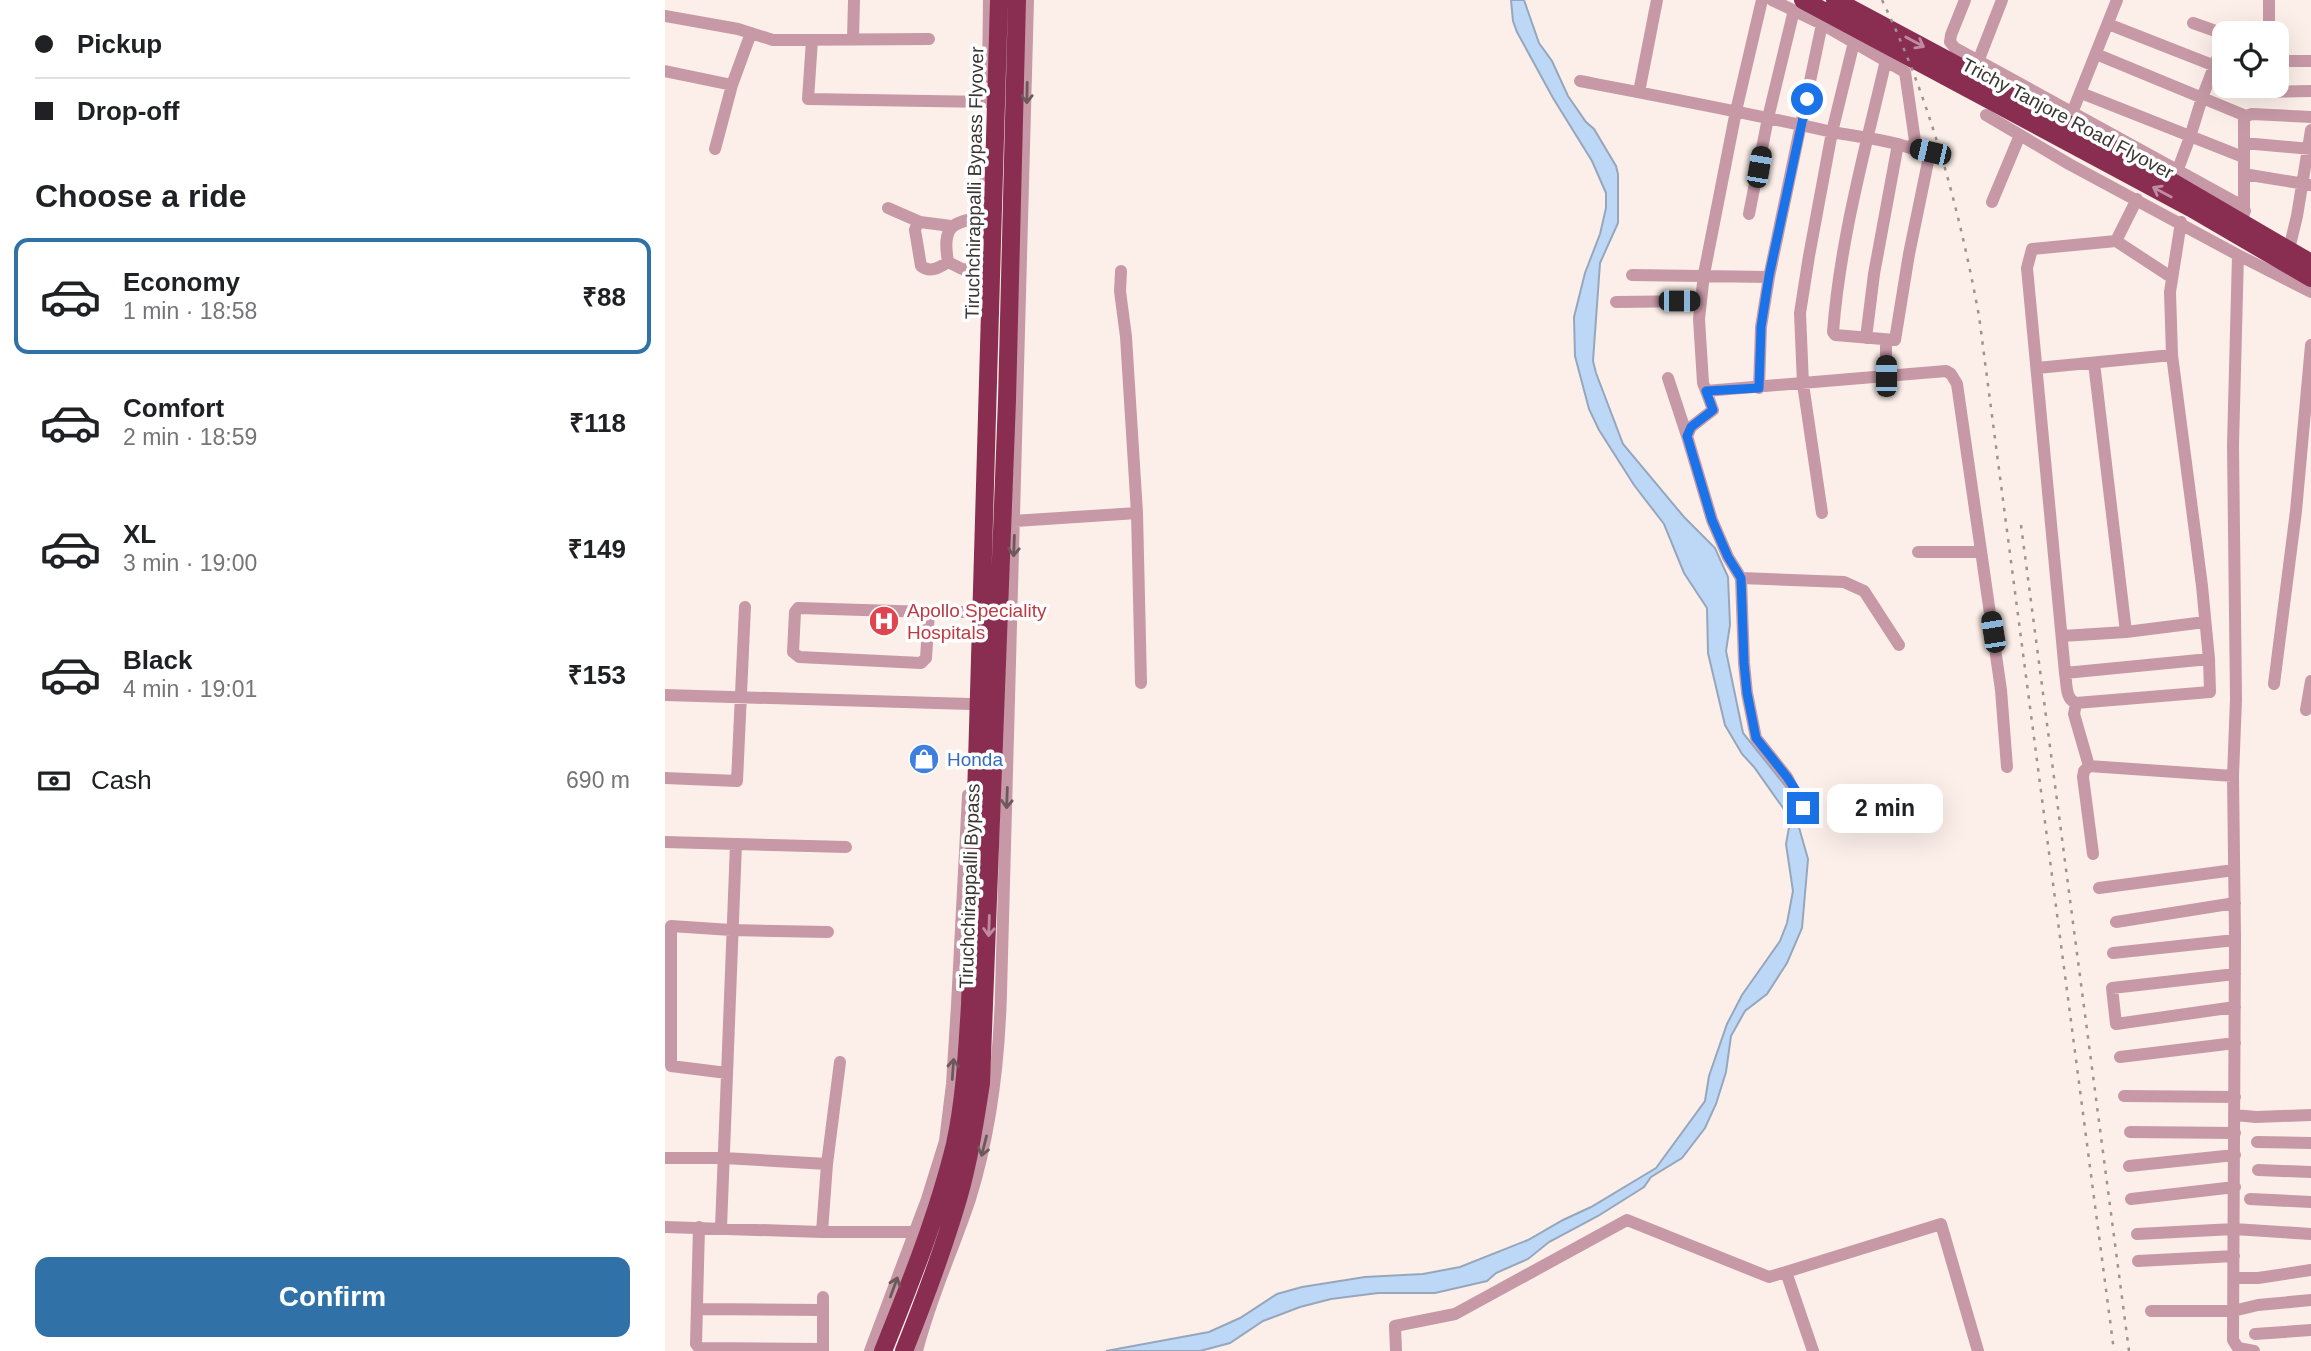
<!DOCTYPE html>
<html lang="en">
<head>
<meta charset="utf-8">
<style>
	:root { --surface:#fff; --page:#f6f6f6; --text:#202124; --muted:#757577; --line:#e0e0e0; --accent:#3072a8 }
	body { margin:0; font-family:Helvetica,sans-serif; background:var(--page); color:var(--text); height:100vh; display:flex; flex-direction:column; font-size:26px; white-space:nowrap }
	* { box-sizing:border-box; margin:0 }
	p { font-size:23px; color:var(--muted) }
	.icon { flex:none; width:38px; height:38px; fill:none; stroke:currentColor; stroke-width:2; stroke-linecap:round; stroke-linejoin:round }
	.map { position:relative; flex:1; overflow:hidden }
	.drawer { display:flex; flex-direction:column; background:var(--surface); width:665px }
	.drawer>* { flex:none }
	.hud { display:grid; align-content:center; height:154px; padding:0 35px; background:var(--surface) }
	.buttons { position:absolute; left:1547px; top:21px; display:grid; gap:14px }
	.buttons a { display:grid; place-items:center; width:77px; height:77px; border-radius:14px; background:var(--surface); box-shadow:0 7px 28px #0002; font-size:35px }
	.end { position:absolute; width:32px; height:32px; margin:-16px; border:9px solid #1a73e8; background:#fff; box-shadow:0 0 0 4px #fff }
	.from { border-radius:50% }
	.bubble { position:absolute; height:49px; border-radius:14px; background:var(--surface); box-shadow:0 7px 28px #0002; font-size:23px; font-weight:600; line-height:49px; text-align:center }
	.car { position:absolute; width:21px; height:42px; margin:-21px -10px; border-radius:9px; box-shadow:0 0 5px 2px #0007; background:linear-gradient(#222 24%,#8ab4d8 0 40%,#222 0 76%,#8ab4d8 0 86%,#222 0) }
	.hud b { display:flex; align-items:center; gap:24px; height:66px; font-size:26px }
	.hud b+b { border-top:2px solid var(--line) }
	.hud i { width:18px; height:18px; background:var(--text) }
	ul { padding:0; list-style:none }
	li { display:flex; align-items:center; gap:21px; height:116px; margin:0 14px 10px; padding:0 21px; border:4px solid transparent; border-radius:14px }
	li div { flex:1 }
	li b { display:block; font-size:26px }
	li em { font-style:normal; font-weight:600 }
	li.on { border-color:var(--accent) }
	li>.icon { width:63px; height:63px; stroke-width:1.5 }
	h2 { padding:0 35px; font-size:32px; line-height:84px }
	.pay { display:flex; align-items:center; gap:18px; height:77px; padding:0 35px; font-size:26px }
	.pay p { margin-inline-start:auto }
	.action { display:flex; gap:14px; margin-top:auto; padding:14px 35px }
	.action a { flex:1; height:80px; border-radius:14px; background:var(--accent); color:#fff; font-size:28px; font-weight:600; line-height:80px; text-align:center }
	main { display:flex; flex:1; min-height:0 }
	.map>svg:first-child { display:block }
</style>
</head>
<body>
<main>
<section class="drawer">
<div class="hud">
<b><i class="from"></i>Pickup</b>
<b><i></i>Drop-off</b>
</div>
<h2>Choose a ride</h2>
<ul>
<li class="on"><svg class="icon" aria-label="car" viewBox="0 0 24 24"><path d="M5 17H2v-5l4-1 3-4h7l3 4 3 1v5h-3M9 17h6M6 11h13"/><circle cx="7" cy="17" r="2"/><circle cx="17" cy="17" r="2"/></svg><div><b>Economy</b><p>1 min · 18:58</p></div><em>₹88</em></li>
<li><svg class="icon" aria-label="car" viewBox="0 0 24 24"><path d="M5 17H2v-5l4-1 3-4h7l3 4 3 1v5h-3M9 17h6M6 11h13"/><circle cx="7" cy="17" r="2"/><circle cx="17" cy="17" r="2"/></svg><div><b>Comfort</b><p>2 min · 18:59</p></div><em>₹118</em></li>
<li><svg class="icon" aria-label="car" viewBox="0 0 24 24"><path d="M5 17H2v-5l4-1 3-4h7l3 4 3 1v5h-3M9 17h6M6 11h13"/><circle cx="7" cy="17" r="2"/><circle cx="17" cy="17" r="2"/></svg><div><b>XL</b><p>3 min · 19:00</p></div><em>₹149</em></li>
<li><svg class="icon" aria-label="car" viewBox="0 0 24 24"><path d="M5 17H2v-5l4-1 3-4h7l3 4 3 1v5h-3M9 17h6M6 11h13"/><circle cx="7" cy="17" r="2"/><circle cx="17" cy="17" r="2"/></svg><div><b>Black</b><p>4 min · 19:01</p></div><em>₹153</em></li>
</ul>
<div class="pay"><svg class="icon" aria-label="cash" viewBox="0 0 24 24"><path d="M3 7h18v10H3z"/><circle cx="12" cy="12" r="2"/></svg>Cash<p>690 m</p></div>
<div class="action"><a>Confirm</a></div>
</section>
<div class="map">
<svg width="1646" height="1351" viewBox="0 0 1646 1351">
	<rect width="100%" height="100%" fill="#fcefe9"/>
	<path fill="#bdd8f7" stroke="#96a7bc" stroke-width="2" d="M846 0H859L874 43 887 61 903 96 921 122 929 129 951 166 953 174V223L935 263 928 361 931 373 958 444 1019 517 1050 548 1063 577 1065 625 1061 651 1078 733 1123 789 1143 859 1137 928 1122 963 1102 994 1080 1011 1066 1036 1061 1072 1051 1104 1040 1128 1017 1158 986 1177 979 1187 933 1216 884 1242 863 1259 831 1273 822 1281 770 1293H713L666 1299 635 1307 598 1321 565 1343 535 1351H441L544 1332 575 1318 612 1294 637 1287 700 1277 758 1274 795 1267 863 1240 898 1220 926 1207 991 1168 1040 1101 1044 1076 1062 1024 1077 995 1115 941 1122 923 1128 891 1121 844 1125 822 1123 815 1089 767 1077 754 1060 725 1043 653 1042 608 1019 573 999 524 969 485 934 430 924 409 910 356 909 317 920 273 935 234 941 208V193L927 161 888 98 852 32 848 21Z"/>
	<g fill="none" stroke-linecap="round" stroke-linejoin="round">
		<path stroke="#c799a6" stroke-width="12" d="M1097 0 1071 111 1039 274 1034 319 1038 383 1041 391 1281 371 1286 374 1292 384 1336 690 1342 767
			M1300 0 1286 35 1285 42 1290 48 1572 203 1580 211
			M1604 0V33
			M0 16 73 29 108 40 264 39
			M1528 23 1559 34
			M1443 24 1550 66
			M188 39 189 0
			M147 40 143 99 323 102
			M1431 54 1581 116
			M1314 59 1337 0
			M1221 60C1200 150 1175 240 1168 332L1170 335 1230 340 1244 254 1265 152 1245 148
			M1612 61H1646
			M0 71 67 85
			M323 77 324 0
			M915 81C999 97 1084 113 1167 132 1193 137 1221 139 1245 148L1250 141 1240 72 1157 24 1107 0
			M974 92 992 0
			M1598 92 1646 91
			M1416 93 1578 157
			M1407 113 1452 0
			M1321 115 1404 164 1573 255 1646 292
			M1579 143 1646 149
			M50 149 67 85 86 33
			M1513 169 1525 137 1537 98 1559 41
			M1579 174 1646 185
			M1327 202 1355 135
			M223 208 255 222 252 224 250 230 256 266C265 273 274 268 283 262
			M1084 214 1103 118 1129 10
			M1579 214V120L1581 116 1587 114 1646 117
			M255 222 286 226
			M1451 241 1472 199
			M1624 249 1632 216 1646 130
			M1573 255 1568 445 1571 699 1568 776 1570 937 1568 1340 1573 1348 1589 1351
			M318 266 321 154
			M456 271 455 291 461 337 472 513 476 683
			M318 272 297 269 283 262C277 226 286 222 319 217
			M967 275 1104 277
			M1506 277 1451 241 1367 249 1362 268 1400 673C1402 684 1400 699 1411 703L1545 692 1544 659 1537 586 1507 355 1505 292 1516 222
			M951 302 1036 301
			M1201 338 1209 274 1233 144
			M1221 340V375
			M1429 363 1461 632
			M1372 368 1507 355
			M1003 378 1022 436
			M1094 388 1096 327 1104 277 1157 24
			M1041 391 1048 410 1026 427 1022 436 1047 520 1063 557 1076 578 1079 663 1082 693 1091 738 1122 777 1138 808
			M1157 513 1138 384 1135 313 1144 256 1167 132 1189 42
			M349 521 472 513
			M1253 552H1316
			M1076 578 1179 582 1199 591 1234 645
			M264 612 133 608 130 612 128 652 134 657 256 663 261 658 264 612H308
			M1397 636 1461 632 1540 622
			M1400 673 1544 659
			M1609 684 1631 511 1646 345
			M0 695 305 704
			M1411 703 1409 714 1424 766
			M1641 710 1646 681
			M0 778 72 781 80 607
			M0 842 181 847
			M1428 854 1418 777 1419 771 1424 766 1568 776
			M1434 888 1569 870
			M1451 922 1570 903
			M1448 953 1570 940
			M1570 974 1447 988 1451 1024 1570 1007
			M1455 1057 1570 1043
			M62 1073 6 1066V926L66 930 163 932
			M1459 1096 1570 1097
			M1570 1115 1591 1117 1646 1115
			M1465 1132 1570 1133
			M1592 1142 1646 1143
			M0 1158H59L162 1164
			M1464 1166 1570 1155
			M1593 1170 1646 1172
			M1466 1199 1570 1187
			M1585 1199 1646 1202
			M0 1227 157 1232H249
			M34 1227 31 1344 34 1348 158 1349
			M56 1228 71 844
			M157 1232 162 1164 175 1062
			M1472 1234 1569 1229 1646 1234
			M1473 1261 1569 1256
			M1569 1278H1593L1646 1270
			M158 1297V1351
			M32 1309 158 1310
			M1486 1311H1568L1593 1305 1646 1300
			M1590 1334 1646 1330
			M205 1351 262 1199 280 1141 287 1084 292 1005 303 795
			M252 1351C265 1299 288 1250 305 1199 326 1132 334 1064 336 993L363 0
			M731 1351 730 1326 790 1314 962 1220 1104 1277 1121 1272
			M1148 1351 1121 1272 1276 1224 1313 1351"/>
		<path stroke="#8a2e51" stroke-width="18" d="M1138 0 1526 208 1646 278
			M1170 0 1473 162 1646 263
			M218 1351C245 1284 273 1214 290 1144 300 1098 302 1051 305 1005L334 0
			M239 1351C259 1301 278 1250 293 1199 304 1161 310 1122 316 1083L342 400 352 0"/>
		<path stroke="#9d9490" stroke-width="2.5" stroke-dasharray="3.5 7" stroke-linecap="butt" d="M1217 0C1265 99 1294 208 1314 316L1449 1351
			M1356 525 1464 1351"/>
	</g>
	<defs><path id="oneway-shaft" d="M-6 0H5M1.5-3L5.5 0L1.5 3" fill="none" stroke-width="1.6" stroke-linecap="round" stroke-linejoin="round" transform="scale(1.75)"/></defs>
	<g stroke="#bf8c9f">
		<use href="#oneway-shaft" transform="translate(1250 42) rotate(28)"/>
		<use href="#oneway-shaft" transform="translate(1497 192) rotate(-152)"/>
		<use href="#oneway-shaft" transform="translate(324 926) rotate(92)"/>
	</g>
	<g stroke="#6c595c">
		<use href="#oneway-shaft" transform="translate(362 93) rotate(91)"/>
		<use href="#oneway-shaft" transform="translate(349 546) rotate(92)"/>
		<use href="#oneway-shaft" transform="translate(342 798) rotate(92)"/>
		<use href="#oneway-shaft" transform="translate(288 1069) rotate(-86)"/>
		<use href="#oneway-shaft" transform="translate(319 1146) rotate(104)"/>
		<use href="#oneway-shaft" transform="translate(229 1287) rotate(-70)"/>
	</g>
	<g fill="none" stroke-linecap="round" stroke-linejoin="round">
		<path stroke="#1a73e8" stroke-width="9" d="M1138 808 1135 797 1122 777 1091 738 1082 693 1079 663 1076 578 1063 557 1047 520 1022 436 1026 427 1048 410 1041 391 1094 388 1096 327 1104 276 1142 99"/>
	</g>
	<defs>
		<g id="hospital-disc" transform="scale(1.575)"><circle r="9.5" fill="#e0444e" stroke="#fff"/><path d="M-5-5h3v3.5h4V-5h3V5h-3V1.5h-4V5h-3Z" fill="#fff"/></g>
		<g id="shop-disc" transform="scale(1.575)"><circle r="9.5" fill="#3f7fe0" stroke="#fff"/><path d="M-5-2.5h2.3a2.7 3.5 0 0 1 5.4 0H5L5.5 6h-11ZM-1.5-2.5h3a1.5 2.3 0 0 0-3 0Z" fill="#fff"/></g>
	</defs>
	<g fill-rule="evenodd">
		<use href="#hospital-disc" x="219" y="621"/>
		<use href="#shop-disc" x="259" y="759"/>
	</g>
	<g text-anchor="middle" stroke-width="7" stroke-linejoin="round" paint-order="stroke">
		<g font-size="19" fill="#3b3634" stroke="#fff">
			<text transform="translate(1403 118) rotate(28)" y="7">Trichy Tanjore Road Flyover</text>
			<text transform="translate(309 183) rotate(-89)" y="7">Tiruchchirappalli Bypass Flyover</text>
			<text transform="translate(304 886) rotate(-88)" y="7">Tiruchchirappalli Bypass</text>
		</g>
		<g font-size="19" fill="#be3a42" stroke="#fff" text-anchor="start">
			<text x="242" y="617">Apollo Speciality<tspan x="242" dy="22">Hospitals</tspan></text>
		</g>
		<g font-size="19" fill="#366cbe" stroke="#fff" text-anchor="start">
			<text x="282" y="766">Honda</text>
		</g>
	</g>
</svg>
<div class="buttons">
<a><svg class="icon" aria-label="locate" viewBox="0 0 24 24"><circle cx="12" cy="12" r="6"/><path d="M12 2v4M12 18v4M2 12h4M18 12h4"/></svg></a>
</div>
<i class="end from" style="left:1142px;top:99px"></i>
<i class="end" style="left:1138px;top:808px"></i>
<div class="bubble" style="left:1162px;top:784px;width:116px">2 min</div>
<i class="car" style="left:1265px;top:152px;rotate:283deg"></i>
<i class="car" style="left:1094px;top:167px;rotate:10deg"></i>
<i class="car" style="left:1014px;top:301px;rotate:90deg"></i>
<i class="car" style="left:1221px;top:376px;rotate:0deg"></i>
<i class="car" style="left:1328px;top:632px;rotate:351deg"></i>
</div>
</main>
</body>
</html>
